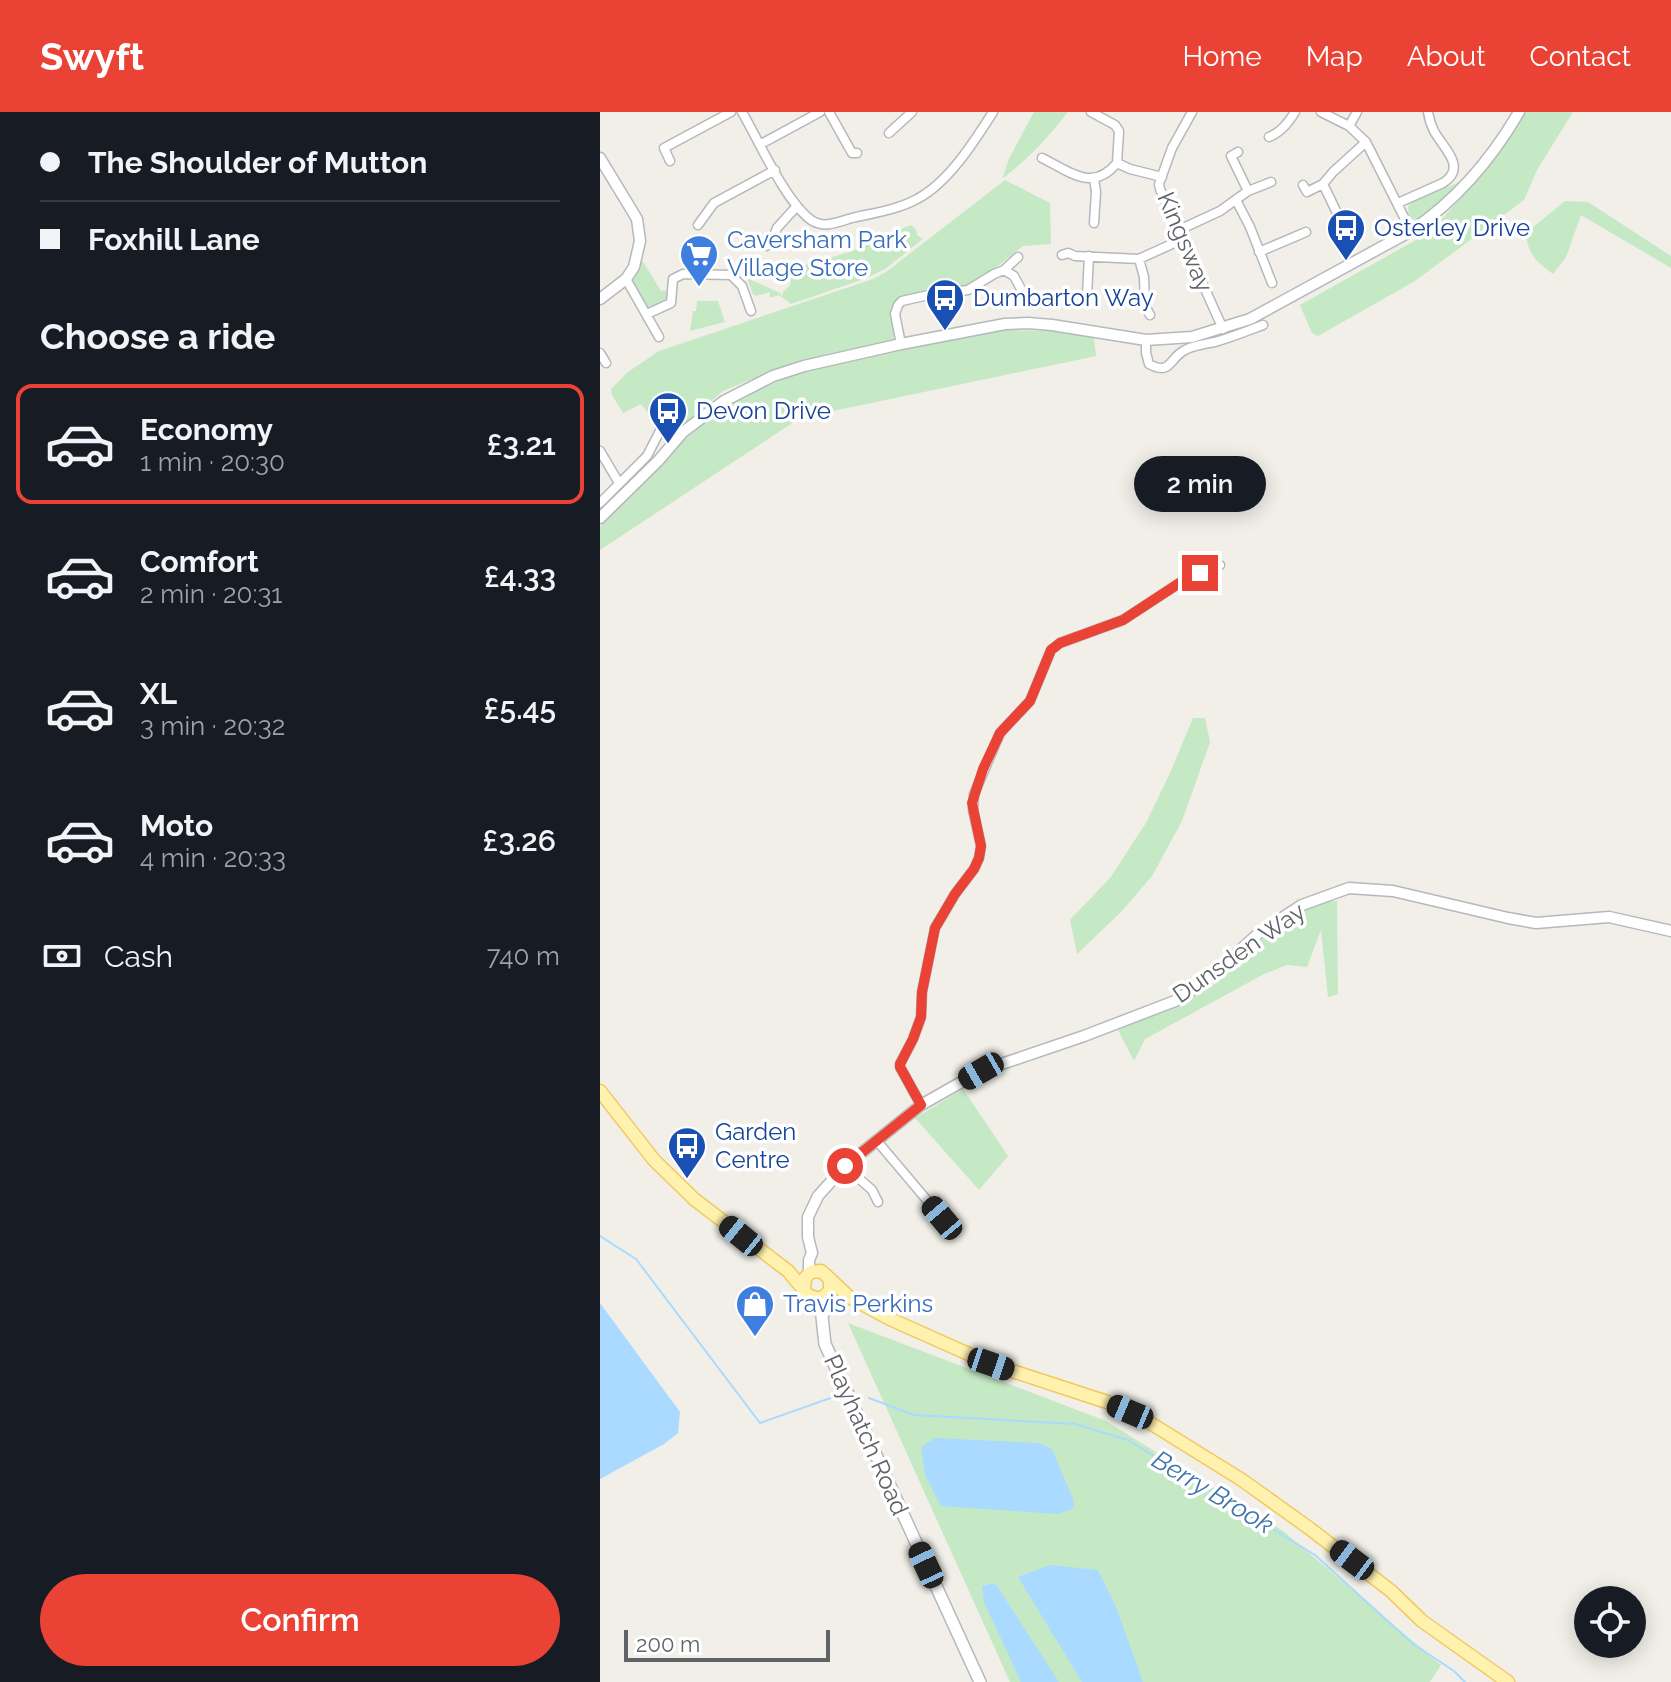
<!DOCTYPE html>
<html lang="en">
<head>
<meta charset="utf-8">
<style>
	:root { --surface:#171b24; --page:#20242c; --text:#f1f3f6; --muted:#9ea1a6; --line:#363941; --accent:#ea4335 }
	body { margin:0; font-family:Raleway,sans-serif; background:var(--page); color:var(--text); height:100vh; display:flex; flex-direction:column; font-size:30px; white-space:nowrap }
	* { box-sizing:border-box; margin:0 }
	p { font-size:26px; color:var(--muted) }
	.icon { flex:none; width:44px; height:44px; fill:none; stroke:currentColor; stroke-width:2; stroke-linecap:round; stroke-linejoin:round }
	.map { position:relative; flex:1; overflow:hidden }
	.sheet { display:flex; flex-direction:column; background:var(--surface); width:600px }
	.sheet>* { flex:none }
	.hud { display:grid; align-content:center; height:176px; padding:0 40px; background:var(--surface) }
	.tools { position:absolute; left:974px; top:1474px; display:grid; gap:16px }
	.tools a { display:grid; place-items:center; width:72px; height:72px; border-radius:50%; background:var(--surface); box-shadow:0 4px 20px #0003; font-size:40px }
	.scale { position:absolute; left:24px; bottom:20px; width:206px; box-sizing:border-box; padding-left:8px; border:4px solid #5f6368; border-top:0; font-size:22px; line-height:28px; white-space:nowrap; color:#5f6368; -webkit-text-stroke:6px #fff; paint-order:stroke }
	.end { position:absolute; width:36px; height:36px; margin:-18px; border:10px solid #ea4335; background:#fff; box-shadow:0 0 0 4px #fff }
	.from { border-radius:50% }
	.bubble { position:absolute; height:56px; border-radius:28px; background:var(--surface); box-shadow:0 4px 20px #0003; font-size:26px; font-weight:600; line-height:56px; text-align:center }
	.car { position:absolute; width:24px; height:48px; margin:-24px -12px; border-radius:10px; box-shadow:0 0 6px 2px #0007; background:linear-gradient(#222 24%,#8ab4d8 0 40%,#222 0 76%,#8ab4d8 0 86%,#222 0) }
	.hud b { display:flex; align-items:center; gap:28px; height:76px; font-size:30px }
	.hud b+b { border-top:2px solid var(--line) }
	.hud i { width:20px; height:20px; background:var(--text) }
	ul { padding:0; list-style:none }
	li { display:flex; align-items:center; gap:24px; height:120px; margin:0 16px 12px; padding:0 24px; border:4px solid transparent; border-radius:16px }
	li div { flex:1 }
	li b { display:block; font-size:30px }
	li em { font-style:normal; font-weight:600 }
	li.on { border-color:var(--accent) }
	li>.icon { width:72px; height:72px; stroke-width:1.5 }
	h2 { padding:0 40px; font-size:36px; line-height:96px }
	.pay { display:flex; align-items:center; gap:20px; height:88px; padding:0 40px; font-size:30px }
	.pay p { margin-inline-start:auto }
	.button { display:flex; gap:16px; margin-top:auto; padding:16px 40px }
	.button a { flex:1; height:92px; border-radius:48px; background:var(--accent); color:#fff; font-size:32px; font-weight:600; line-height:92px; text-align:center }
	header { display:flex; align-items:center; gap:48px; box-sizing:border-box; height:112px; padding:0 40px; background:var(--accent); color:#fff }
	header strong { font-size:38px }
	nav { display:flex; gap:44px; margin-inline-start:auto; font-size:28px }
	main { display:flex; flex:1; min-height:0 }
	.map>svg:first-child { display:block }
</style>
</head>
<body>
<header>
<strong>Swyft</strong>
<nav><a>Home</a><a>Map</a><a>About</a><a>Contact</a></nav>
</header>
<main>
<section class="sheet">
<div class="hud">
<b><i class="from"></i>The Shoulder of Mutton</b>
<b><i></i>Foxhill Lane</b>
</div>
<h2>Choose a ride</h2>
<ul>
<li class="on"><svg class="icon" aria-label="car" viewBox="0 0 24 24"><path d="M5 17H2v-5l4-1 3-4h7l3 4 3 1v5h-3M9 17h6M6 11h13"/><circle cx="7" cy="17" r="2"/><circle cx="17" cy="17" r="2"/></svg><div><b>Economy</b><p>1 min · 20:30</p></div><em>£3.21</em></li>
<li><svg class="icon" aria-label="car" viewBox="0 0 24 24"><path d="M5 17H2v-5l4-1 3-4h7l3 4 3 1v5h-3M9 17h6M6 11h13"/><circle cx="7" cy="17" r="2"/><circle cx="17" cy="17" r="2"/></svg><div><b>Comfort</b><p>2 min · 20:31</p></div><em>£4.33</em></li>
<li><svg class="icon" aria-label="car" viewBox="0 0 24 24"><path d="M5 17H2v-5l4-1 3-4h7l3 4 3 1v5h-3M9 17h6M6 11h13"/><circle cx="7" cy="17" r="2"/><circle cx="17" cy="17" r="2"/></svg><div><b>XL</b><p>3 min · 20:32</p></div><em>£5.45</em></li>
<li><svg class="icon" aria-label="car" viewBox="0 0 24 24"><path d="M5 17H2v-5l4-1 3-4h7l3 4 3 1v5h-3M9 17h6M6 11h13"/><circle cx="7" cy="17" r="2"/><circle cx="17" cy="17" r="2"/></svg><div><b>Moto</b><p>4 min · 20:33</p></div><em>£3.26</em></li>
</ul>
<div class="pay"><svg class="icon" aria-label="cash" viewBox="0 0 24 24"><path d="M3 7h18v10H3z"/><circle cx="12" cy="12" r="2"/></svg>Cash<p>740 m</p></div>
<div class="button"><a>Confirm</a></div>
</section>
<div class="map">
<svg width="1071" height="1570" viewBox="0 0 1071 1570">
	<rect width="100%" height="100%" fill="#f1efe8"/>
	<path fill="#c5e8c5" d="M434 0H468C447 27 429 46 402 67L409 47Z
		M924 0H973L937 58 924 88 815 169 718 224 712 221 700 193 832 119 894 46Z
		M867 67C858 75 826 110 815 108 812 107 811 105 809 104L808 95 811 90Z
		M405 68 450 91 451 132 423 134 374 173 301 187 295 226 288 231 193 251 123 279 83 314 73 299 66 297 55 309 41 292 23 301 12 283 11 277 28 260 59 239 273 167 286 160Z
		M965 89 988 90 1071 144V156L981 103 966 145 953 162C936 149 928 143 926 121Z
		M311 113 316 118 317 123 323 127 285 157 264 167 191 192 179 183 170 186V180L156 184 153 182 147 166 182 182 180 184 183 183V180L190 173 192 157C214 150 237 145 259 136 277 130 293 119 311 113Z
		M36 147 44 151 61 179 70 178 69 187 50 197H44L26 167Z
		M97 189H118L125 210 90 219 93 199H96Z
		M403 218 457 219 494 226 496 244 200 306 0 438V415L74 336 137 286 201 260 320 232Z
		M593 606H605L610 630 582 709 552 764 521 800 477 842 470 808 510 766 546 711 570 661Z
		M737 789 738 882 728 885 721 818 707 855 687 853 664 862 545 927 534 949 518 918 582 891 616 870 659 830 710 791Z
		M363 977 408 1044 379 1078 315 1006Z
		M248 1211 506 1309 683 1419 841 1553 830 1570H410Z"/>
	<path fill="#aadaff" d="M0 1191 80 1300 78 1321 64 1332 0 1367Z
		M335 1326 439 1331 452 1337 473 1387 474 1396 458 1402 341 1394 325 1363 321 1335Z
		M450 1453 498 1458 516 1495 543 1570H482L418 1465Z
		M395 1471 459 1570H421L384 1490 382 1474Z"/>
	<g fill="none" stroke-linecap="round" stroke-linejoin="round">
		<path stroke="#aadaff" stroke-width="2" d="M0 1124 36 1147 160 1311 239 1283
			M269 1286 314 1303 475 1312 528 1328 715 1443 812 1531 854 1559 865 1570"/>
		<g stroke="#b5b8bc" stroke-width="11">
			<path id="minor" d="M142 0C159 29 185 89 211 108 224 117 238 110 252 106 273 101 297 98 317 87 348 71 374 30 393 0
				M229 0 252 41H257
				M491 0 515 13 519 19 517 51
				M592 0 572 36 559 72 560 77 623 217
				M721 0 749 14 766 30 811 119
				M749 14 757 0
				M289 21 312 0
				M669 25C681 20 688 11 695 0
				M161 32 220 0
				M638 40 631 44 648 79
				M442 46C469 59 492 81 517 51L530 57 562 65
				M70 49 64 36 131 0
				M494 66 496 80 494 111
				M703 73 707 80 723 72
				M636 88 650 115 672 171
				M798 91 843 71C868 55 843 36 834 19 831 13 829 7 828 0
				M98 113 114 91 175 58
				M579 118 620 99 648 79 671 70
				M751 130 723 72 733 60 766 30
				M166 134 172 129 177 116 196 95
				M659 140 706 120
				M462 143 468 141 475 144 539 147 583 127
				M489 144 487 183H492
				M539 147 544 165 545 194 550 203
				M404 158 414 164 422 179
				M26 167 59 225
				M47 202 71 191 73 167 83 162 131 163 142 174 151 199
				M546 228V241L549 252C571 264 569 246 585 238 594 233 606 232 615 230 632 225 647 219 663 213
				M301 232 295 202 298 193 302 189 333 182 368 178 394 162 404 158 418 145
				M0 241 6 251
				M0 339 19 371
				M0 391 47 344 63 313 68 310 83 320
				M321 993 300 955V952L313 927 321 905 322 880 335 816 355 782 374 757 379 746 381 734 373 698 374 682 400 621 430 589 451 538 460 531 523 508 581 470 620 453
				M277 1029 342 1106
				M245 1054 272 1078 278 1090"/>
		</g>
		<g stroke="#b5b8bc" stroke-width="13">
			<path id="tertiary" d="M0 46 37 107 40 129 34 155 26 167 0 187
				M0 406 58 349 83 320 124 289 173 264 204 254 301 232 405 212 428 211 452 213 546 228 592 225 650 207 811 119C857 88 891 48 919 0
				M209 1162V1148L212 1141 208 1125V1105L218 1084 245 1054 321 993 381 959 484 924 575 889 608 867 659 821 702 793 749 776 793 779 908 806 936 811 1009 805 1071 819"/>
		</g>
		<g stroke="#b6babf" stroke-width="14">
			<path id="secondary" d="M225 1184V1197L222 1205 225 1232 380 1570"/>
		</g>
		<g stroke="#f2c960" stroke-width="15">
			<path id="primary" d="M0 979 54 1048 94 1087 188 1159 208 1183 218 1187 225 1184 230 1178V1167L221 1159 211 1160 205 1166 204 1177
				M230 1167 249 1185 290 1207 391 1252 507 1290 547 1309 642 1368 709 1416 791 1479 822 1509 908 1570"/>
		</g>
		<use href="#minor" stroke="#fff" stroke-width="8"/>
		<use href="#tertiary" stroke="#fff" stroke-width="10"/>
		<use href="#secondary" stroke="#fff" stroke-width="11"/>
		<use href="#primary" stroke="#fff2af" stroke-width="12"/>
	</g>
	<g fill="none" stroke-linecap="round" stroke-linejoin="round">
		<path stroke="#ea4335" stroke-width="10" d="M245 1054 321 993 300 955V952L313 927 321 905 322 880 335 816 355 782 374 757 379 746 381 734 372 691 383 657 400 621 430 589 451 538 460 531 523 508 581 470 600 461"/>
	</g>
	<defs>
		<g id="bus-pin" transform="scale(2)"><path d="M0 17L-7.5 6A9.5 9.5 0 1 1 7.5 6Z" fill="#1a4fb4" stroke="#fff"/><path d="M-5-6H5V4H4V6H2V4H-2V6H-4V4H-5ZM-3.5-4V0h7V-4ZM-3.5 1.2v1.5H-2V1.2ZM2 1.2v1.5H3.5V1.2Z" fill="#fff"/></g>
		<g id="supermarket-pin" transform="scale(2)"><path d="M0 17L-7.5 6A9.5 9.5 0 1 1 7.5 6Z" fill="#3f7fe0" stroke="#fff"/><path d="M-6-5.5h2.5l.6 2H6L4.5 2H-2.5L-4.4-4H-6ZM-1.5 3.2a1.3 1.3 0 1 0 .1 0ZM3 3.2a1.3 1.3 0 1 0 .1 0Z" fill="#fff"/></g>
		<g id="shop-pin" transform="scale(2)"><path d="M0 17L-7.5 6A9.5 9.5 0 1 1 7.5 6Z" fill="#3f7fe0" stroke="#fff"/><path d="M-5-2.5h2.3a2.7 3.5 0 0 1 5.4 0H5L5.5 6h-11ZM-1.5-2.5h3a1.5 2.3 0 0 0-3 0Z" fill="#fff"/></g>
	</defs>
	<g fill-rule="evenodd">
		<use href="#bus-pin" x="746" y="116"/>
		<use href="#supermarket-pin" x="99" y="142"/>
		<use href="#bus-pin" x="345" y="186"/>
		<use href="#bus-pin" x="68" y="299"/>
		<use href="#bus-pin" x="87" y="1034"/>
		<use href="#shop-pin" x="155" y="1192"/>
	</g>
	<g text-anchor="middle" stroke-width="7" stroke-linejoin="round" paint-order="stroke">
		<g font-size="24" fill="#164399" stroke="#fff" text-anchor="start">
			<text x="774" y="124">Osterley Drive</text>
			<text x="373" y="194">Dumbarton Way</text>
			<text x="96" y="307">Devon Drive</text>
			<text x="115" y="1028">Garden<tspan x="115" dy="28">Centre</tspan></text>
		</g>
		<g font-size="24" fill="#366cbe" stroke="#fff" text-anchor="start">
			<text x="127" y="136">Caversham Park<tspan x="127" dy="28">Village Store</tspan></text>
			<text x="183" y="1200">Travis Perkins</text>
		</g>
		<g font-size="24" fill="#5f6368" stroke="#fff">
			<text transform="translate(585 130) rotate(67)" y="8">Kingsway</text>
			<text transform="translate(639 841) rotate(-35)" y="8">Dunsden Way</text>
			<text transform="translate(266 1323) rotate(66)" y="8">Playhatch Road</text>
		</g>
		<g font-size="26" font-style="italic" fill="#4174aa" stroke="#fff">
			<text transform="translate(613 1380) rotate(31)" y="9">Berry Brook</text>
		</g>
	</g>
</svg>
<div class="tools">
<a><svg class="icon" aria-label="locate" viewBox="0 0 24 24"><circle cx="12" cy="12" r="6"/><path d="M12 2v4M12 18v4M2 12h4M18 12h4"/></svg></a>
</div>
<div class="scale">200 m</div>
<i class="end from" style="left:245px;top:1054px"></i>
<i class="end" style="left:600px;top:461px"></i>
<div class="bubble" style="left:534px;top:344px;width:132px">2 min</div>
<i class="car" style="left:381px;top:959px;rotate:240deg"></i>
<i class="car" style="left:342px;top:1106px;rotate:320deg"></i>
<i class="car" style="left:141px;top:1124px;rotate:309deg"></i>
<i class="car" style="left:391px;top:1252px;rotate:109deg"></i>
<i class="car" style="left:530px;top:1300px;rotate:293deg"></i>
<i class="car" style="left:752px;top:1448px;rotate:307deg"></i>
<i class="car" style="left:326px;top:1453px;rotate:335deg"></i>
</div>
</main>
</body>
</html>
